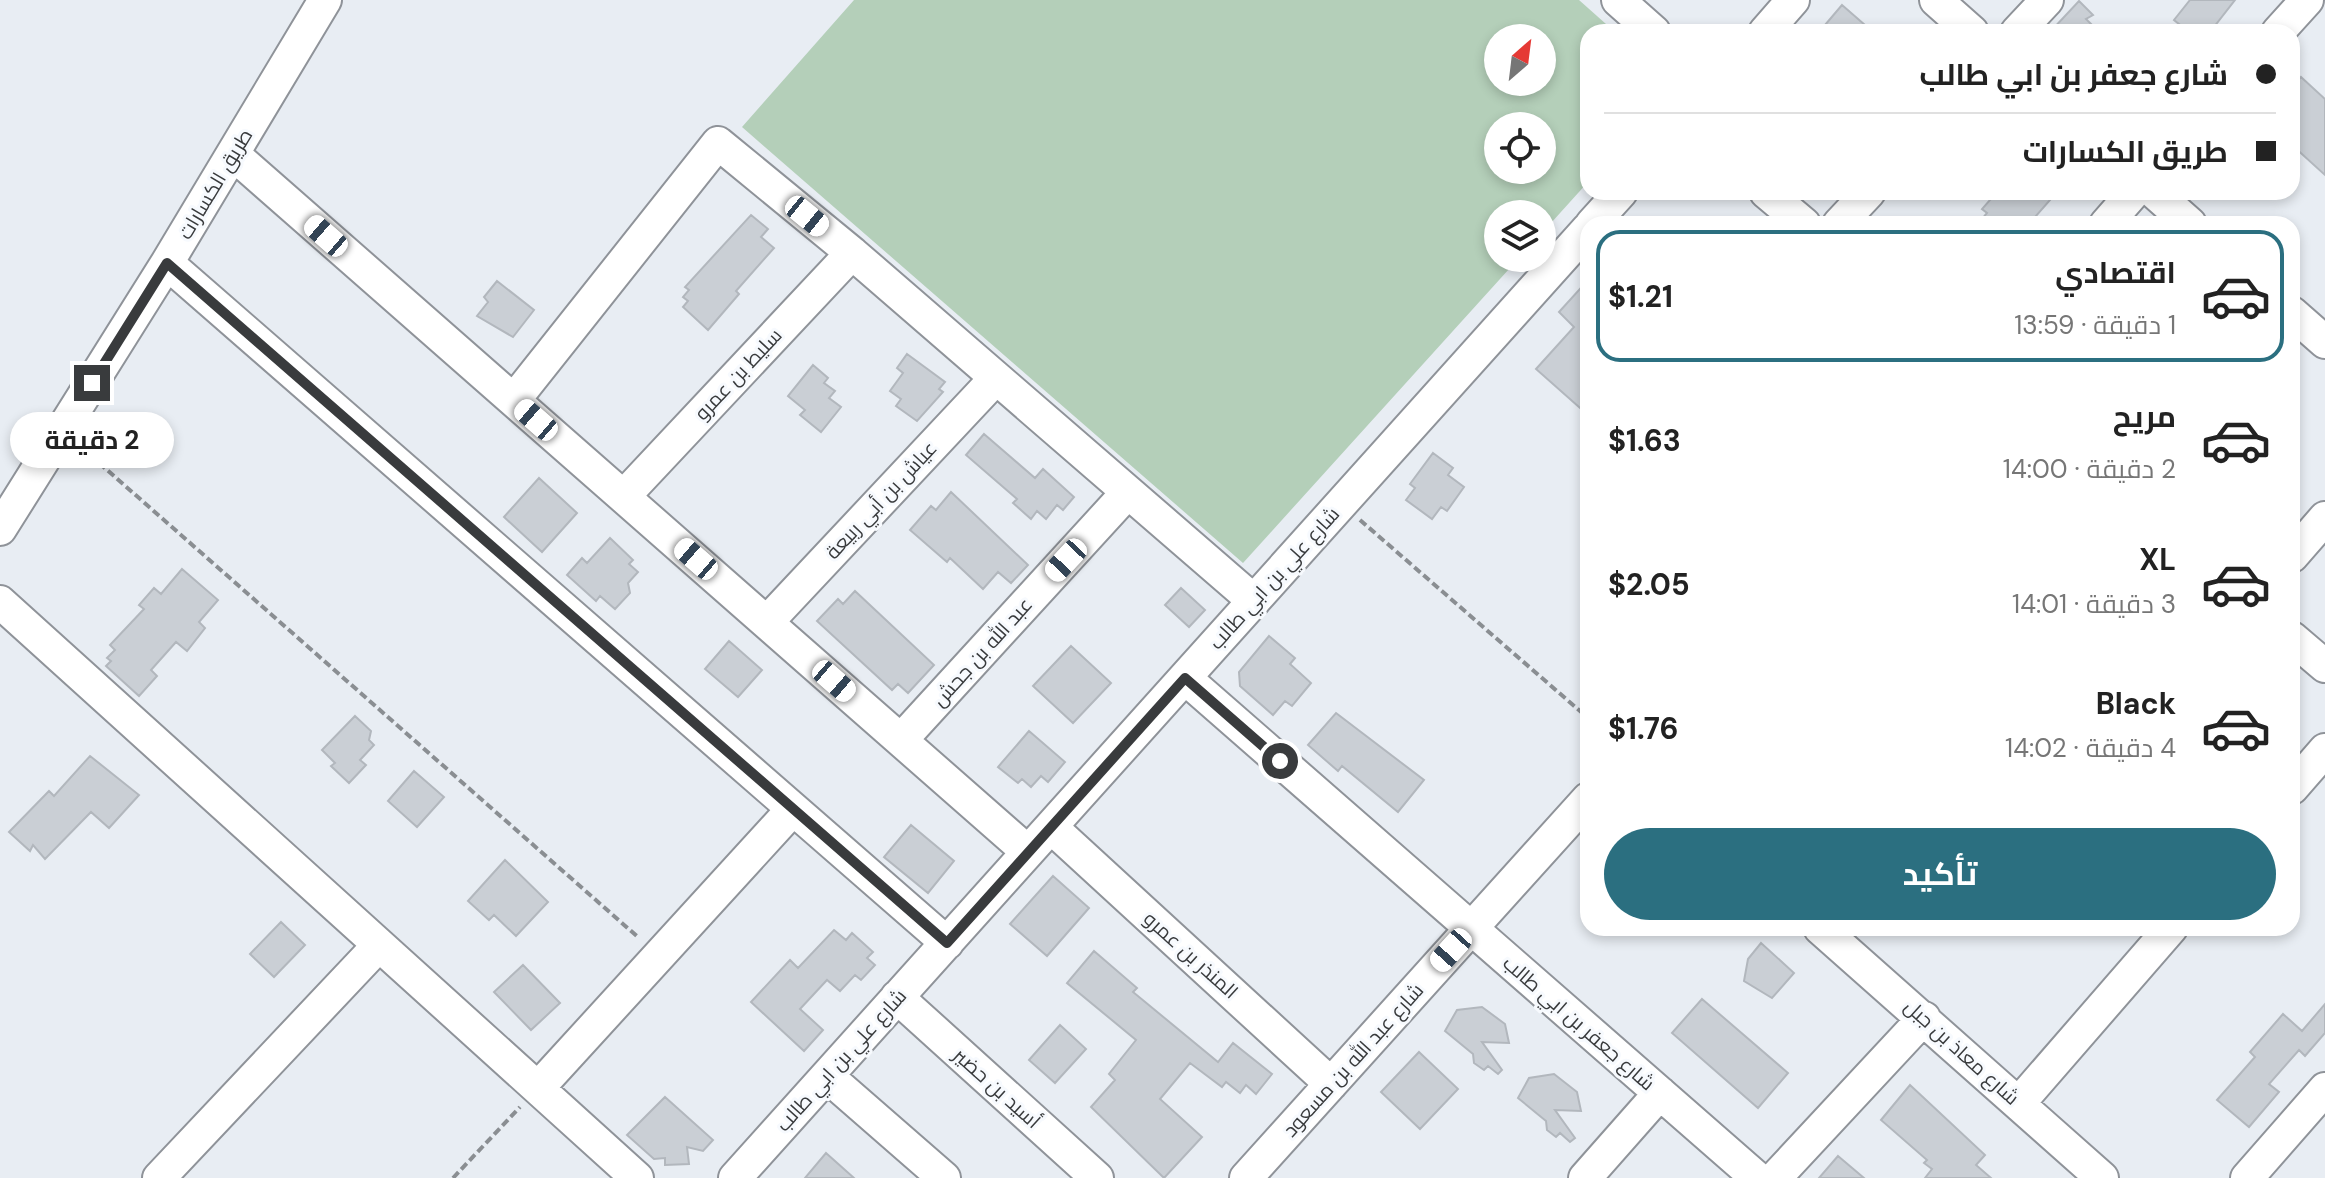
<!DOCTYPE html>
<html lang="ar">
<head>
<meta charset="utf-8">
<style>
	:root { --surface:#fff; --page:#f6f6f6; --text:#222; --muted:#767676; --line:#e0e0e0; --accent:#2b6f80 }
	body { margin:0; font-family:"DM Sans",Cairo,sans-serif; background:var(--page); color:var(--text); direction:rtl; height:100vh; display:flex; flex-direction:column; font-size:30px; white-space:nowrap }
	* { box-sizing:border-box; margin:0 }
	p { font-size:26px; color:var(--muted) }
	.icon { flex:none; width:44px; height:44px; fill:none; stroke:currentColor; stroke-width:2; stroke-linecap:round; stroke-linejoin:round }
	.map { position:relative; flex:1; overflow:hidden; direction:ltr }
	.panel { position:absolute; left:1580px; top:216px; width:720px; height:720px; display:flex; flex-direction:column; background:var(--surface); border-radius:24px; box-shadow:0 4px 12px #0003; direction:rtl }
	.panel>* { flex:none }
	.guide { position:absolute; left:1580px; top:24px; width:720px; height:176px; border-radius:24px; box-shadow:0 4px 12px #0003; direction:rtl; display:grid; align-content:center; height:176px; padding:0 24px; background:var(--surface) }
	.needle { width:52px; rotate:28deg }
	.fabs { position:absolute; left:1484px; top:24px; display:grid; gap:16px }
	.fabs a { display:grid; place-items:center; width:72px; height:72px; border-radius:50%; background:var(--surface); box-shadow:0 4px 12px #0003; font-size:40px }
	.end { position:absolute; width:36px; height:36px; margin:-18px; border:10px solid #393b3d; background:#fff; box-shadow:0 0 0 4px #fff }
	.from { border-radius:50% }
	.bubble { position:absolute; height:56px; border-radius:28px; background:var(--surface); box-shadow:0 4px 12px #0003; font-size:26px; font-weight:700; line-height:56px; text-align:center; direction:rtl }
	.car { position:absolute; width:24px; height:48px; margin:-24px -12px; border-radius:10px; box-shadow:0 0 6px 2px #0007; background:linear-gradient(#fff 24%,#345 0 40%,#fff 0 76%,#345 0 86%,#fff 0) }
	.guide b { display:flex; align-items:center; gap:28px; height:76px; font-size:30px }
	.guide b+b { border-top:2px solid var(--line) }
	.guide i { width:20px; height:20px; background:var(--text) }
	ul { padding:14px 0 0; list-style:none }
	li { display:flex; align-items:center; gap:24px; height:132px; margin:0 16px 12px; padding:0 8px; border:4px solid transparent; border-radius:24px }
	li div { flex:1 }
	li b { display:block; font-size:30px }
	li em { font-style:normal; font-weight:700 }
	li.on { border-color:var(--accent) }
	li>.icon { width:72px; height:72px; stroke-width:1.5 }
	.button { display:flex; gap:16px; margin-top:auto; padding:16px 24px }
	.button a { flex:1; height:92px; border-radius:48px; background:var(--accent); color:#fff; font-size:32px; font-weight:700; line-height:92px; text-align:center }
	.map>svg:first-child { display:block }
</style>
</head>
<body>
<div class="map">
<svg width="2325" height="1178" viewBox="0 0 2325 1178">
	<rect width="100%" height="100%" fill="#e8edf3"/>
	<path fill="#b4cfb9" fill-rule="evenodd" d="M854 0H1579L1615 32H1588V182L1542 233V214H1498V258H1519L1243 563 742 127ZM1498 38H1542V82H1498ZM1498 126H1542V170H1498Z"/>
	<path fill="#cacfd5" stroke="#b2b7bd" stroke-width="2" d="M2190 0H2235L2210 32H2189L2174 20Z
		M2079 1 2093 15 2086 19 2099 32H2050Z
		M1842 5 1873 32H1819Z
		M2301 77 2325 99V175L2292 145V87Z
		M1997 192H2057L2029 224H1978L1987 213 1982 209Z
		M751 215 768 229 761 237 774 248 736 291 739 294 708 330 683 307 688 301 683 297 689 290 685 287Z
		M1588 280V415L1536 369 1574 327 1559 312Z
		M497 281 534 310 513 337 477 316 488 302 484 297Z
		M907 354 945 382 939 389 943 392 917 421 896 406 901 399 890 391 903 373 897 368Z
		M813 365 828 378 824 383 835 391 829 398 841 407 821 432 800 415 805 410 788 396Z
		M984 434 1035 478 1043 469 1074 497 1063 510 1057 505 1046 519 1037 511 1031 519 1013 503 1017 499 966 455Z
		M1433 453 1453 468 1448 475 1464 487 1447 511 1441 507 1432 519 1406 500 1415 488 1410 484Z
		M539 478 577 513 542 552 504 517Z
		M951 492 1028 565 1011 583 998 572 983 589 950 558 947 562 910 530 931 506 936 510Z
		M610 538 633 560 629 564 638 572 628 583 630 593 615 609 600 596 596 601 567 575 582 558 587 563Z
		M182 569 218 600 199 622 205 628 187 651 176 642 151 670 157 676 139 696 106 666 111 661 107 658 115 650 110 645 144 609 139 605 154 588 161 594Z
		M1181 588 1205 610 1189 627 1165 605Z
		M855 591 934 665 908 693 898 684 892 690 817 621 838 599 843 604Z
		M1269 636 1295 658 1290 664 1311 683 1292 706 1285 701 1273 715 1240 686 1239 672Z
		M729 641 762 670 738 697 705 669Z
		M1071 646 1111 683 1073 723 1033 686Z
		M1336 713 1424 780 1398 812 1342 766 1338 771 1308 745Z
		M355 716 371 731 369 740 374 745 360 760 366 765 349 783 331 766 335 763 322 750Z
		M1029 731 1065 762 1048 782 1041 776 1031 787 1022 779 1018 783 998 767Z
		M90 756 139 795 109 828 91 812 45 859 33 845 30 851 9 832 49 791 54 796Z
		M414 771 444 797 417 827 388 801Z
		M911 825 954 861 928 893 884 857Z
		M505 860 548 902 516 936 494 915 489 920 468 901Z
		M1053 876 1089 908 1047 956 1010 924Z
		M281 922 305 945 274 977 250 954Z
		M834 930 846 940 852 933 873 952 867 958 875 965 861 980 855 975 840 991 827 980 800 1009 823 1030 804 1051 751 1002 790 960 798 968Z
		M1761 943 1794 973 1772 998 1744 981 1748 959Z
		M1094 951 1137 988 1133 992 1218 1062 1233 1043 1272 1074 1256 1094 1246 1085 1240 1093 1226 1082 1222 1087 1190 1063 1160 1099 1202 1137 1164 1178 1091 1107 1115 1080 1109 1074 1136 1040 1067 983Z
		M523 965 560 1003 531 1030 494 992Z
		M1702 999 1788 1073 1758 1108 1672 1033Z
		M2325 1004V1033L2305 1056 2299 1050 2269 1084 2279 1092 2249 1127 2217 1100 2255 1057 2250 1052 2283 1014 2302 1031Z
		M1482 1007 1505 1024 1509 1043 1482 1042 1502 1070 1498 1074 1488 1066 1484 1070 1474 1063 1473 1054 1445 1031 1457 1010Z
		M1060 1025 1086 1049 1055 1083 1029 1060Z
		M1419 1052 1458 1089 1420 1129 1381 1092Z
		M1554 1074 1577 1092 1581 1111 1555 1110 1575 1138 1570 1142 1560 1133 1556 1137 1547 1130 1546 1121 1518 1098 1529 1078Z
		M1910 1085 1985 1155 1976 1165 1991 1178H1925L1932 1169 1924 1163 1927 1160 1881 1120Z
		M665 1097 713 1140 703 1151 687 1147 689 1164 665 1165V1158L654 1159 627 1135Z
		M826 1153 854 1178H805Z
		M1838 1156 1864 1178H1819Z"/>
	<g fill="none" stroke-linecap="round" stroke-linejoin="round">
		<g stroke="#8f9399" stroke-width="36">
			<path id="minor" d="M1618 0 1654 32
				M1936 0 1972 32
				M1765 32 1793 0
				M2017 32 2047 0
				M2278 32 2307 0
				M233 154 1028 852
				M1766 192 1804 224
				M2154 192 2190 224
				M1592 224 1621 192
				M1839 224 1869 192
				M2106 224 2134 192
				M167 263 947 943
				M2292 313 2325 342
				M514 400 718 143 852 253 1254 601
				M624 496 852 253
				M0 529 167 263 325 0
				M2292 556 2325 518
				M0 602 637 1178
				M767 622 996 378
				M2292 638 2325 666
				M1185 678 1757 1178
				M901 740 1128 492
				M2292 788 2325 750
				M1051 827 1331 1084
				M1820 928 2102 1178
				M897 997 1097 1178
				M827 1076 944 1178
				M538 1088 793 809
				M2019 1103 2171 928
				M159 1178 379 945
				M735 1178 1588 229
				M1246 1178 1588 799
				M1585 1178 1660 1093
				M1775 1178 1924 1018
				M2247 1178 2325 1089"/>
		</g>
		<path stroke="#8a8e92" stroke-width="4" stroke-dasharray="8 4" stroke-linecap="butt" d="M81 447 639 938
			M1360 520 1588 718
			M453 1178 520 1107"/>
		<use href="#minor" stroke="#fff" stroke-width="32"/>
	</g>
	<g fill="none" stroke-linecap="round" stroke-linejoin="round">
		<path stroke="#393b3d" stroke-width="10" d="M92 383 167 263 947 943 1185 678 1280 761"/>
	</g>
	<g text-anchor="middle" stroke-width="6" stroke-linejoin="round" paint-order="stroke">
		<g font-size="20" fill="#393b3d" stroke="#f7fafe">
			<text transform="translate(215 184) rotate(-59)" y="7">طريق الكسارات</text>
			<text transform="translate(738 374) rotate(-47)" y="7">سليط بن عمرو</text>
			<text transform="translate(881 500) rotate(-47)" y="7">عياش بن أبي ربيعة</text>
			<text transform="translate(1274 578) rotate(-48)" y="7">شارع علي بن ابي طالب</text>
			<text transform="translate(982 652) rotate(-48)" y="7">عبد الله بن جحش</text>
			<text transform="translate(1191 955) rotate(42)" y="7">المنذر بن عمرو</text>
			<text transform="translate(1579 1023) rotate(41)" y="7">شارع جعفر بن ابي طالب</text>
			<text transform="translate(1962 1052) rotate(42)" y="7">شارع معاذ بن جبل</text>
			<text transform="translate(841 1060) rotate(-48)" y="7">شارع علي بن ابي طالب</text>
			<text transform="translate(1353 1060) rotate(-48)" y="7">شارع عبد الله بن مسعود</text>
			<text transform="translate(997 1088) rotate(42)" y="7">أسيد بن حضير</text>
		</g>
	</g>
</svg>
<div class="fabs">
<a><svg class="needle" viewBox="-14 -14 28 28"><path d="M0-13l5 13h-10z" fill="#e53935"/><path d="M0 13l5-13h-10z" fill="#767676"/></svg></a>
<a><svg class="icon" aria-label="locate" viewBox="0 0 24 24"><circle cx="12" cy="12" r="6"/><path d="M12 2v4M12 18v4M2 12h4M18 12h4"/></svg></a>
<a><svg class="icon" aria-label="layers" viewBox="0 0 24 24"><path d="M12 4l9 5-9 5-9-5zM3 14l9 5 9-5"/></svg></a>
</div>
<i class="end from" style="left:1280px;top:761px"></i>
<i class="end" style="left:92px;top:383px"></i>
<div class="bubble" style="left:10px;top:412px;width:164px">2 دقيقة</div>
<i class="car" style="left:807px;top:216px;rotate:129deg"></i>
<i class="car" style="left:326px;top:236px;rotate:311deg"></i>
<i class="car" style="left:536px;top:420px;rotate:311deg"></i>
<i class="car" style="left:696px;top:559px;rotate:311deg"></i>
<i class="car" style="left:1066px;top:560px;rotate:223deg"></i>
<i class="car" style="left:834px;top:681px;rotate:131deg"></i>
<i class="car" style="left:1451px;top:950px;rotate:222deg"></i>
<div class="guide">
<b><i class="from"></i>شارع جعفر بن ابي طالب</b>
<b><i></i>طريق الكسارات</b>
</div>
<section class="panel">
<ul>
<li class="on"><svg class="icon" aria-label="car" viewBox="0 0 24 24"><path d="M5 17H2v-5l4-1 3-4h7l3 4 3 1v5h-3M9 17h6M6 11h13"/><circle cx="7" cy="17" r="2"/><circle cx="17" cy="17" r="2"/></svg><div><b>اقتصادي</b><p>1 دقيقة · 13:59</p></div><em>$1.21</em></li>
<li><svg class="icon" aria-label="car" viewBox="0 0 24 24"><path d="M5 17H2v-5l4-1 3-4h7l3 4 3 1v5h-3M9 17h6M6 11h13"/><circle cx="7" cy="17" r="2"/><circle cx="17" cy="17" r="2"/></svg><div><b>مريح</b><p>2 دقيقة · 14:00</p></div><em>$1.63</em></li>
<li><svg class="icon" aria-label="car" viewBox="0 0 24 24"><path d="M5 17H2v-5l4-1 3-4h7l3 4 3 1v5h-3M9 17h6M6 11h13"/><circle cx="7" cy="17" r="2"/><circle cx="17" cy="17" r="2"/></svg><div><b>XL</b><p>3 دقيقة · 14:01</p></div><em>$2.05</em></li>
<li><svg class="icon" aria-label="car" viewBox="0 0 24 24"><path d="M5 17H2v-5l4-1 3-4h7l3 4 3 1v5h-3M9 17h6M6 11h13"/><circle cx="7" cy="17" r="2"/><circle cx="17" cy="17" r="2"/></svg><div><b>Black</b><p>4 دقيقة · 14:02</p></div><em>$1.76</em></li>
</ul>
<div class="button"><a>تأكيد</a></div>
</section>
</div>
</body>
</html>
